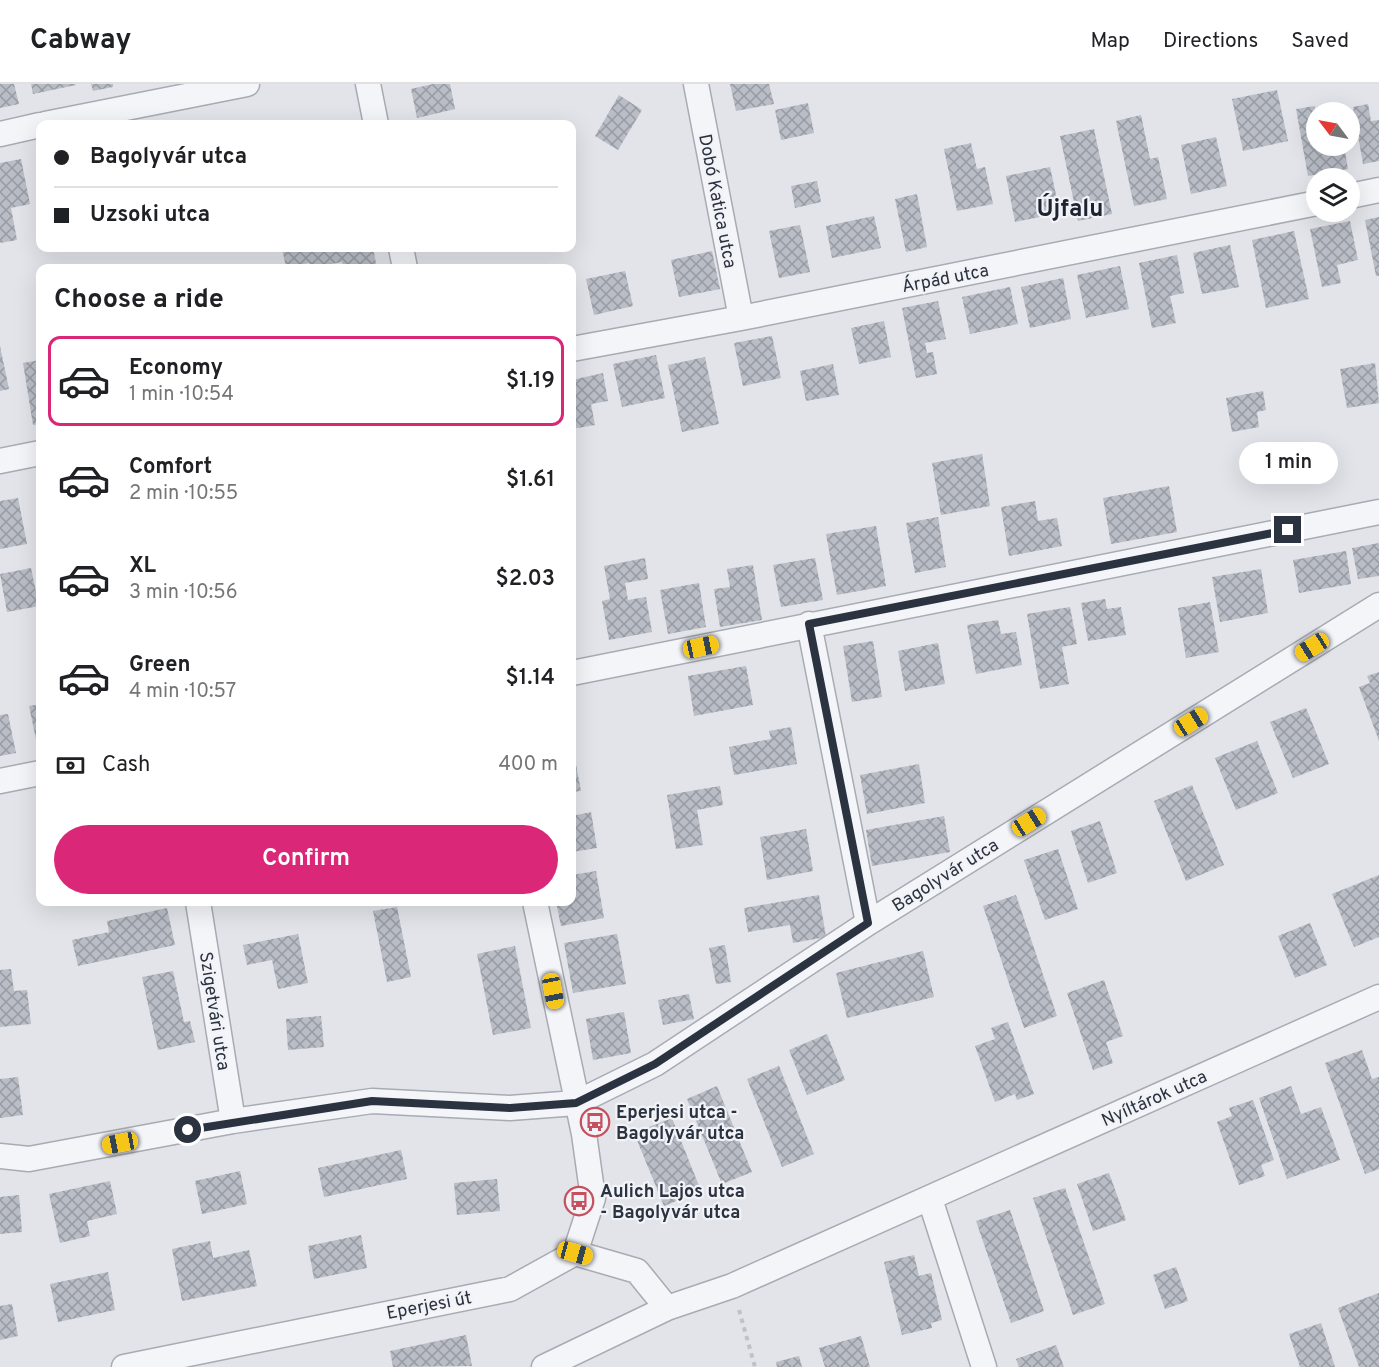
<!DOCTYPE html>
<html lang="en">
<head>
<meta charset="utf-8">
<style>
	:root { --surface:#fff; --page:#f6f6f6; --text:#202124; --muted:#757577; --line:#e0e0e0; --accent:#db2777 }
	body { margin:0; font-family:Overpass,sans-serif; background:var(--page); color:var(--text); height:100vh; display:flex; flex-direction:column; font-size:22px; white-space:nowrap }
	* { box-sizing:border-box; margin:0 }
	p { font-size:20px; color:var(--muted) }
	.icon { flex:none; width:33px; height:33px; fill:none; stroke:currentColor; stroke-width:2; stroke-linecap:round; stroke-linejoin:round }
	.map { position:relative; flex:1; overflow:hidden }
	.side { position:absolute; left:36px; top:180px; width:540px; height:642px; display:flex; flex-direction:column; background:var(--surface); border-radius:12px; box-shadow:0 6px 24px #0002 }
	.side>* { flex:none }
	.hud { position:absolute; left:36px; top:36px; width:540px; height:132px; border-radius:12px; box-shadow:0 6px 24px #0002; display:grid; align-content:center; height:132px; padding:0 18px; background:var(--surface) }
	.needle { width:39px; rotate:302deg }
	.controls { position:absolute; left:1306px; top:18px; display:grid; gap:12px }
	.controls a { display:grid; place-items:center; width:54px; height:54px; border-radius:50%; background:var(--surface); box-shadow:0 6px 24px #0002; font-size:30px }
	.end { position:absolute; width:27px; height:27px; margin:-14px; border:8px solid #2b3240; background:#fff; box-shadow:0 0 0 3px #fff }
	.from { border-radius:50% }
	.bubble { position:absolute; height:42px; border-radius:21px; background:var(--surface); box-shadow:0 6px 24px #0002; font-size:20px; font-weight:600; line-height:42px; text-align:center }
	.car { position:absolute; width:18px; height:36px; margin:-18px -9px; border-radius:8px; box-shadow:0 0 4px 2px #0007; background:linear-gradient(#f5c518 24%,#345 0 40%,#f5c518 0 76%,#345 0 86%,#f5c518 0) }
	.hud b { display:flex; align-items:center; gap:21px; height:57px; font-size:22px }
	.hud b+b { border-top:2px solid var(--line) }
	.hud i { width:15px; height:15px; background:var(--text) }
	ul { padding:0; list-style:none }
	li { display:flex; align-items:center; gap:18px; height:90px; margin:0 12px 9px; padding:0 6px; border:3px solid transparent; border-radius:12px }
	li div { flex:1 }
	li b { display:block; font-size:22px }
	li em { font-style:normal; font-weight:600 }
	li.on { border-color:var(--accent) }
	li>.icon { width:54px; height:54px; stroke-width:1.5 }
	h2 { padding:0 18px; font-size:27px; line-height:72px }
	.pay { display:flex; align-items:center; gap:15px; height:66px; padding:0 18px; font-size:22px }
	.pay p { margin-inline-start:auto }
	.button { display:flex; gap:12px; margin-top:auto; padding:12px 18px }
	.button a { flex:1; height:69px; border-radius:36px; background:var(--accent); color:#fff; font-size:24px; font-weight:600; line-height:69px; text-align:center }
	header { display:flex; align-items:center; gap:36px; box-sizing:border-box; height:84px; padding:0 30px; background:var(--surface); border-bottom:2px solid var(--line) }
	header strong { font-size:28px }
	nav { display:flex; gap:33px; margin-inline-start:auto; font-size:21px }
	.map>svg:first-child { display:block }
</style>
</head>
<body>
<header>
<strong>Cabway</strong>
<nav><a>Map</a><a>Directions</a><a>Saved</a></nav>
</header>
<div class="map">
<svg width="1379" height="1283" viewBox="0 0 1379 1283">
	<defs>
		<pattern id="building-cross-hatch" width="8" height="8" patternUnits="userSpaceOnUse" patternTransform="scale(1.5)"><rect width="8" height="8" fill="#b9bdc6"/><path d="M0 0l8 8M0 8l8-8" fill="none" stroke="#979aa2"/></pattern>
	</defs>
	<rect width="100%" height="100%" fill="#e2e4e9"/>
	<path fill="url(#building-cross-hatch)" d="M0 0H14L19 20 0 24Z
		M31 0H75L76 1 33 10Z
		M91 0H113V3L93 7Z
		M433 0H450L455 25 417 34 411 5Z
		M730 0H769L774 20 736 27Z
		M1277 6 1288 57 1243 67 1232 15Z
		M619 11 642 26 618 66 595 52Z
		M808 19 814 49 781 56 775 26Z
		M1368 20 1371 37 1379 36V77L1363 80 1353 23Z
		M1315 22 1317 62H1344L1348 85 1308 92 1296 25Z
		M1141 31 1150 75 1158 73 1167 115 1134 122 1116 37Z
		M1094 45 1112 130 1078 137 1060 52Z
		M1216 53 1227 102 1191 110 1181 61Z
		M971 59 977 85 985 83 993 120 957 127 944 65Z
		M21 75 30 120 11 124 17 156 0 159V79Z
		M1050 83 1060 129 1015 138 1006 92Z
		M817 97 821 118 795 124 791 102Z
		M917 110 927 163 906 168 895 115Z
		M874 132 881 164 832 174 826 142Z
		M1379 133V192H1376L1365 136Z
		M1350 137 1358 176 1337 181 1341 199 1322 203 1310 145Z
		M800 141 810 188 779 194 769 147Z
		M1294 147 1309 215 1266 224 1252 156Z
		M1230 161 1239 203 1202 210 1193 169Z
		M373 164 377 184H343L342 178 310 184 309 179 286 183 282 165Z
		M712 167 720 205 679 213 671 176Z
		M1177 171 1184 209 1170 212 1176 239 1152 244 1139 179Z
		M1120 182 1129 225 1086 234 1077 191Z
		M625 187 633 222 594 231 586 195Z
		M1063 194 1071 235 1030 244 1021 203Z
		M1010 203 1018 240 970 250 962 213Z
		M938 217 946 255 925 259 927 269 933 268 937 290 916 294 902 224Z
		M884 237 891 273 859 280 851 244Z
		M772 252 781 294 743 302 734 259Z
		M0 262 9 305 0 307Z
		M656 271 665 314 622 323 613 280Z
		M705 273 719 340 682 348 668 281Z
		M40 276V340L33 341 23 279Z
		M1375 279 1379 319 1347 324 1340 285Z
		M833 280 839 311 806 317 800 287Z
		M603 289 608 317 591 320 595 341 572 345V296Z
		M1263 307 1266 326 1257 328 1259 343 1232 348 1226 314Z
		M982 370 990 422 941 431 932 379Z
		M1169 402 1177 448 1111 460 1103 414Z
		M18 414 27 460 0 465V417Z
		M1035 417 1038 437 1057 434 1062 462 1009 472 1001 423Z
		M938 433 946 483 915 489 906 439Z
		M876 442 886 502 837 511 826 450Z
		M1379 459V492L1358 495 1352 464Z
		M1346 467 1351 500 1299 509 1293 476Z
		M645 474 648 495 625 499 628 516 646 513 652 548 609 556 602 517 610 515 604 482Z
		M815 474 823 516 781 523 773 481Z
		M753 481 762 536 720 543 714 505 730 503 727 485Z
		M31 484 39 522 7 528 0 490Z
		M1261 485 1268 529 1220 538 1212 493Z
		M699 499 706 543 668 550 660 506Z
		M1105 515 1107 525 1121 523 1126 551 1088 557 1081 519Z
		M1210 518 1219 568 1186 574 1178 524Z
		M1070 523 1077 560 1062 563 1069 600 1040 605 1027 530Z
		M998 536 1001 550 1016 548 1022 581 976 590 967 541Z
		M873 557 882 613 852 618 843 562Z
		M938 559 945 600 905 607 898 567Z
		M746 582 753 621 694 632 688 592Z
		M1379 588V657L1359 603 1370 599 1367 592Z
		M40 620V659L37 660 29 622Z
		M1306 624 1329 680 1293 694 1270 638Z
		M8 630 16 669 0 672V631Z
		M791 643 797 680 734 691 729 663 771 655 769 647Z
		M1257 657 1278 709 1236 726 1215 674Z
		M575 675 581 707 572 708V676Z
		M919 680 925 719 867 730 860 691Z
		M1192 701 1224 781 1186 797 1154 717Z
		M720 702 723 721 697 726 703 761 676 765 667 711Z
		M591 728 597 764 572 768V732Z
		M944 732 950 768 872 782 866 746Z
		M1100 737 1117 789 1088 799 1071 747Z
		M806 745 813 787 767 796 760 753Z
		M1058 765 1078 825 1045 836 1024 776Z
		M596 787 604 834 561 842 556 818H572V791Z
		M1379 791V853L1354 863 1332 810Z
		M819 811 826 853 793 859 790 841 748 848 744 824Z
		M1016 811 1057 932 1024 944 983 822Z
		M397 823 411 893 387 898 373 827Z
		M167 824 175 861 78 882 72 856 109 848 107 837Z
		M1310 839 1327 881 1295 894 1278 852Z
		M298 850 308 899 278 905 272 876 247 881 243 861Z
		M617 850 626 900 573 909 564 859Z
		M725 861 731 898 716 900 709 864Z
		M515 862 531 944 493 951 477 870Z
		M923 867 934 913 847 934 836 889Z
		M11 885 14 907 27 906 31 940 0 943V886Z
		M173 887 184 938 190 937 195 958 158 966 142 893Z
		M1104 896 1123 952 1106 958 1113 979 1093 986 1067 909Z
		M689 910 694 935 663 941 658 916Z
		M624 928 631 969 593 976 586 935Z
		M321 932 324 963 288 966 286 935Z
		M1008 938 1034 1010 1017 1016 1015 1010 995 1018 975 962 995 955 991 944Z
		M827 950 845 996 807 1011 789 966Z
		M1362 966 1372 995 1379 993V1085L1365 1090 1325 979Z
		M779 982 814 1070 782 1083 747 995Z
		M18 993 23 1031 0 1034V995Z
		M717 1002 752 1088 722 1100 687 1015Z
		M1291 1002 1301 1030 1321 1023 1340 1076 1287 1095 1259 1014Z
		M1253 1016 1274 1076 1261 1081 1265 1092 1239 1101 1217 1038 1232 1032 1229 1024Z
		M672 1034 701 1107 664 1122 634 1049Z
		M401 1066 407 1095 324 1113 318 1084Z
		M240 1087 247 1120 202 1130 195 1097Z
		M1109 1089 1126 1136 1093 1147 1077 1100Z
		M497 1095 500 1127 457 1131 454 1099Z
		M110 1097 117 1130 87 1137 90 1152 60 1159 49 1110Z
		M1065 1104 1105 1220 1073 1231 1033 1114Z
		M19 1111 22 1148 0 1150V1113Z
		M1010 1126 1044 1227 1011 1239 976 1137Z
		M361 1151 367 1184 314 1195 308 1162Z
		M210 1157 213 1174 249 1166 257 1202 182 1217 172 1165Z
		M914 1171 919 1192 931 1189 942 1236 931 1239 932 1244 902 1251 884 1178Z
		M1176 1183 1188 1217 1165 1225 1153 1191Z
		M108 1188 115 1226 58 1238 50 1200Z
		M1379 1209V1283H1359L1338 1224Z
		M12 1220 18 1252 0 1256V1222Z
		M1321 1239 1335 1283H1300L1289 1250Z
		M466 1251 472 1282 393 1283 390 1267Z
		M861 1252 870 1283H825L819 1264Z
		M1056 1261 1064 1283H1019L1016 1275Z
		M799 1272 802 1283H777L776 1278Z"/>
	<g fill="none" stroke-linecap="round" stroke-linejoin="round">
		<g stroke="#a7abb3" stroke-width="27">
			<path id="minor" d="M368 0 376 40
				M696 0 741 234
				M45 40 247 0
				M0 50 40 41
				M1350 112 1379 106
				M401 164 405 184
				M572 265 741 234 1317 119
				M0 377 40 369
				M809 540 868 839
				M572 589 1379 428
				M0 697 40 689
				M198 818 233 1037
				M0 1072 29 1075 233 1037 372 1017 510 1024 576 1019 655 980 868 839 1379 521
				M930 1115 984 1283
				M575 1169 637 1187 667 1224
				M124 1283 510 1205 575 1169 593 1114 584 1050 535 818
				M544 1283 667 1224 732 1202 1379 913"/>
		</g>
		<path stroke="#c0c2c8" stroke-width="4" stroke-dasharray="4.5 4.5" stroke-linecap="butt" d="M739 1226 755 1283"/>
		<use href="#minor" stroke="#f4f5f8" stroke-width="24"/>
	</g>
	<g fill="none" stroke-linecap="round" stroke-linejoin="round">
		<path stroke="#2b3240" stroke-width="8" d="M188 1046 372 1017 510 1024 576 1019 655 980 868 839 809 540 1288 446"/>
	</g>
	<defs>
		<g id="bus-ring" transform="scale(1.5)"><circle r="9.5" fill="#f1f3f7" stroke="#c5505e" stroke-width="1.5"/><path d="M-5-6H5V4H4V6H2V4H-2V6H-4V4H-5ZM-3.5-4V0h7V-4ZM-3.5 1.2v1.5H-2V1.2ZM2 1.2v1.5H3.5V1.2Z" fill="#c5505e"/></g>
	</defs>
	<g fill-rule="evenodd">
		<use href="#bus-ring" x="595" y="1038"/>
		<use href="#bus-ring" x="579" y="1117"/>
	</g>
	<g text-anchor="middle" stroke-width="4.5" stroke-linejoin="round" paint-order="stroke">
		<g font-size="18" fill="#2b3240" stroke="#f1f3f7">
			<text transform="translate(718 117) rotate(79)" y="6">Dobó Katica utca</text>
			<text transform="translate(945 194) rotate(-11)" y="6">Árpád utca</text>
			<text transform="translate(945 791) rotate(-32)" y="6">Bagolyvár utca</text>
			<text transform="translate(215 927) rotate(81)" y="6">Szigetvári utca</text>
			<text transform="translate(1154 1014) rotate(-24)" y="6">Nyíltárok utca</text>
			<text transform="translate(429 1221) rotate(-11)" y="6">Eperjesi út</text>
		</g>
		<g font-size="18" font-weight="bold" fill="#2b3240" stroke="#f1f3f7" text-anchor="start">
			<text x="616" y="1034">Eperjesi utca -<tspan x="616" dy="21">Bagolyvár utca</tspan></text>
			<text x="600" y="1113">Aulich Lajos utca<tspan x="600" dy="21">- Bagolyvár utca</tspan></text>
		</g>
		<g font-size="24" font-weight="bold" fill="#1d2331" stroke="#f1f3f7">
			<text x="1070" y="132">Újfalu</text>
		</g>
	</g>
</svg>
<div class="controls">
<a><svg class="needle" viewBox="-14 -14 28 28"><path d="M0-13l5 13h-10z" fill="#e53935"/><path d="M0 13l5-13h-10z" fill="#757577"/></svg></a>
<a><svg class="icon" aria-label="layers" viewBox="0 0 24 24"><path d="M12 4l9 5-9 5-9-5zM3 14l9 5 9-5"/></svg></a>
</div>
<i class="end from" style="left:188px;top:1046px"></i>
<i class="end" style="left:1288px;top:446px"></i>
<div class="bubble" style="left:1239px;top:358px;width:99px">1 min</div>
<i class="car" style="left:701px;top:563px;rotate:78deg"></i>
<i class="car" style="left:1312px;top:563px;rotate:238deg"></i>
<i class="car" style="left:1191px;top:638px;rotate:58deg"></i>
<i class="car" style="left:1029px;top:738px;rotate:58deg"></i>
<i class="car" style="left:553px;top:907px;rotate:169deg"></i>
<i class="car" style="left:120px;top:1059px;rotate:259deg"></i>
<i class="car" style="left:575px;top:1169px;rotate:106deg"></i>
<div class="hud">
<b><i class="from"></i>Bagolyvár utca</b>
<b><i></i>Uzsoki utca</b>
</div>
<section class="side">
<h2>Choose a ride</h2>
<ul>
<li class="on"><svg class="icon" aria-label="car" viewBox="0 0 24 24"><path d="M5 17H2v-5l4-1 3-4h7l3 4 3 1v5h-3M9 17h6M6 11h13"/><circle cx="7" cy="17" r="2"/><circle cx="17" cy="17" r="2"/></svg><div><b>Economy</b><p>1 min · 10:54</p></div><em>$1.19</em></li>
<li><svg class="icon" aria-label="car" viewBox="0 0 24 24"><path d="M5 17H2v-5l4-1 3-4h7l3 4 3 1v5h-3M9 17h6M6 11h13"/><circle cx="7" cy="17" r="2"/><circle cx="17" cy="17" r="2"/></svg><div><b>Comfort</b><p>2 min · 10:55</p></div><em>$1.61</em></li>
<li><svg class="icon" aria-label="car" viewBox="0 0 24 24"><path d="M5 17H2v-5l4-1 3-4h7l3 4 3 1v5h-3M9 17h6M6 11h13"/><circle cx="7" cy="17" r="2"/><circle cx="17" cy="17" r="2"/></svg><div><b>XL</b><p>3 min · 10:56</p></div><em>$2.03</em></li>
<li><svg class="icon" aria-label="car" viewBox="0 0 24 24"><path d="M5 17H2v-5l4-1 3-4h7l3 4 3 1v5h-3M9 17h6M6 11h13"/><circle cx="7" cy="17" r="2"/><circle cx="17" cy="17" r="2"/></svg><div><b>Green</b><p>4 min · 10:57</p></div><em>$1.14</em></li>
</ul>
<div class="pay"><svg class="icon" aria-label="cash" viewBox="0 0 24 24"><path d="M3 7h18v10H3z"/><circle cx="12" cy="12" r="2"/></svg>Cash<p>400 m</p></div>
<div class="button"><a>Confirm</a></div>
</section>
</div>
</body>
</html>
